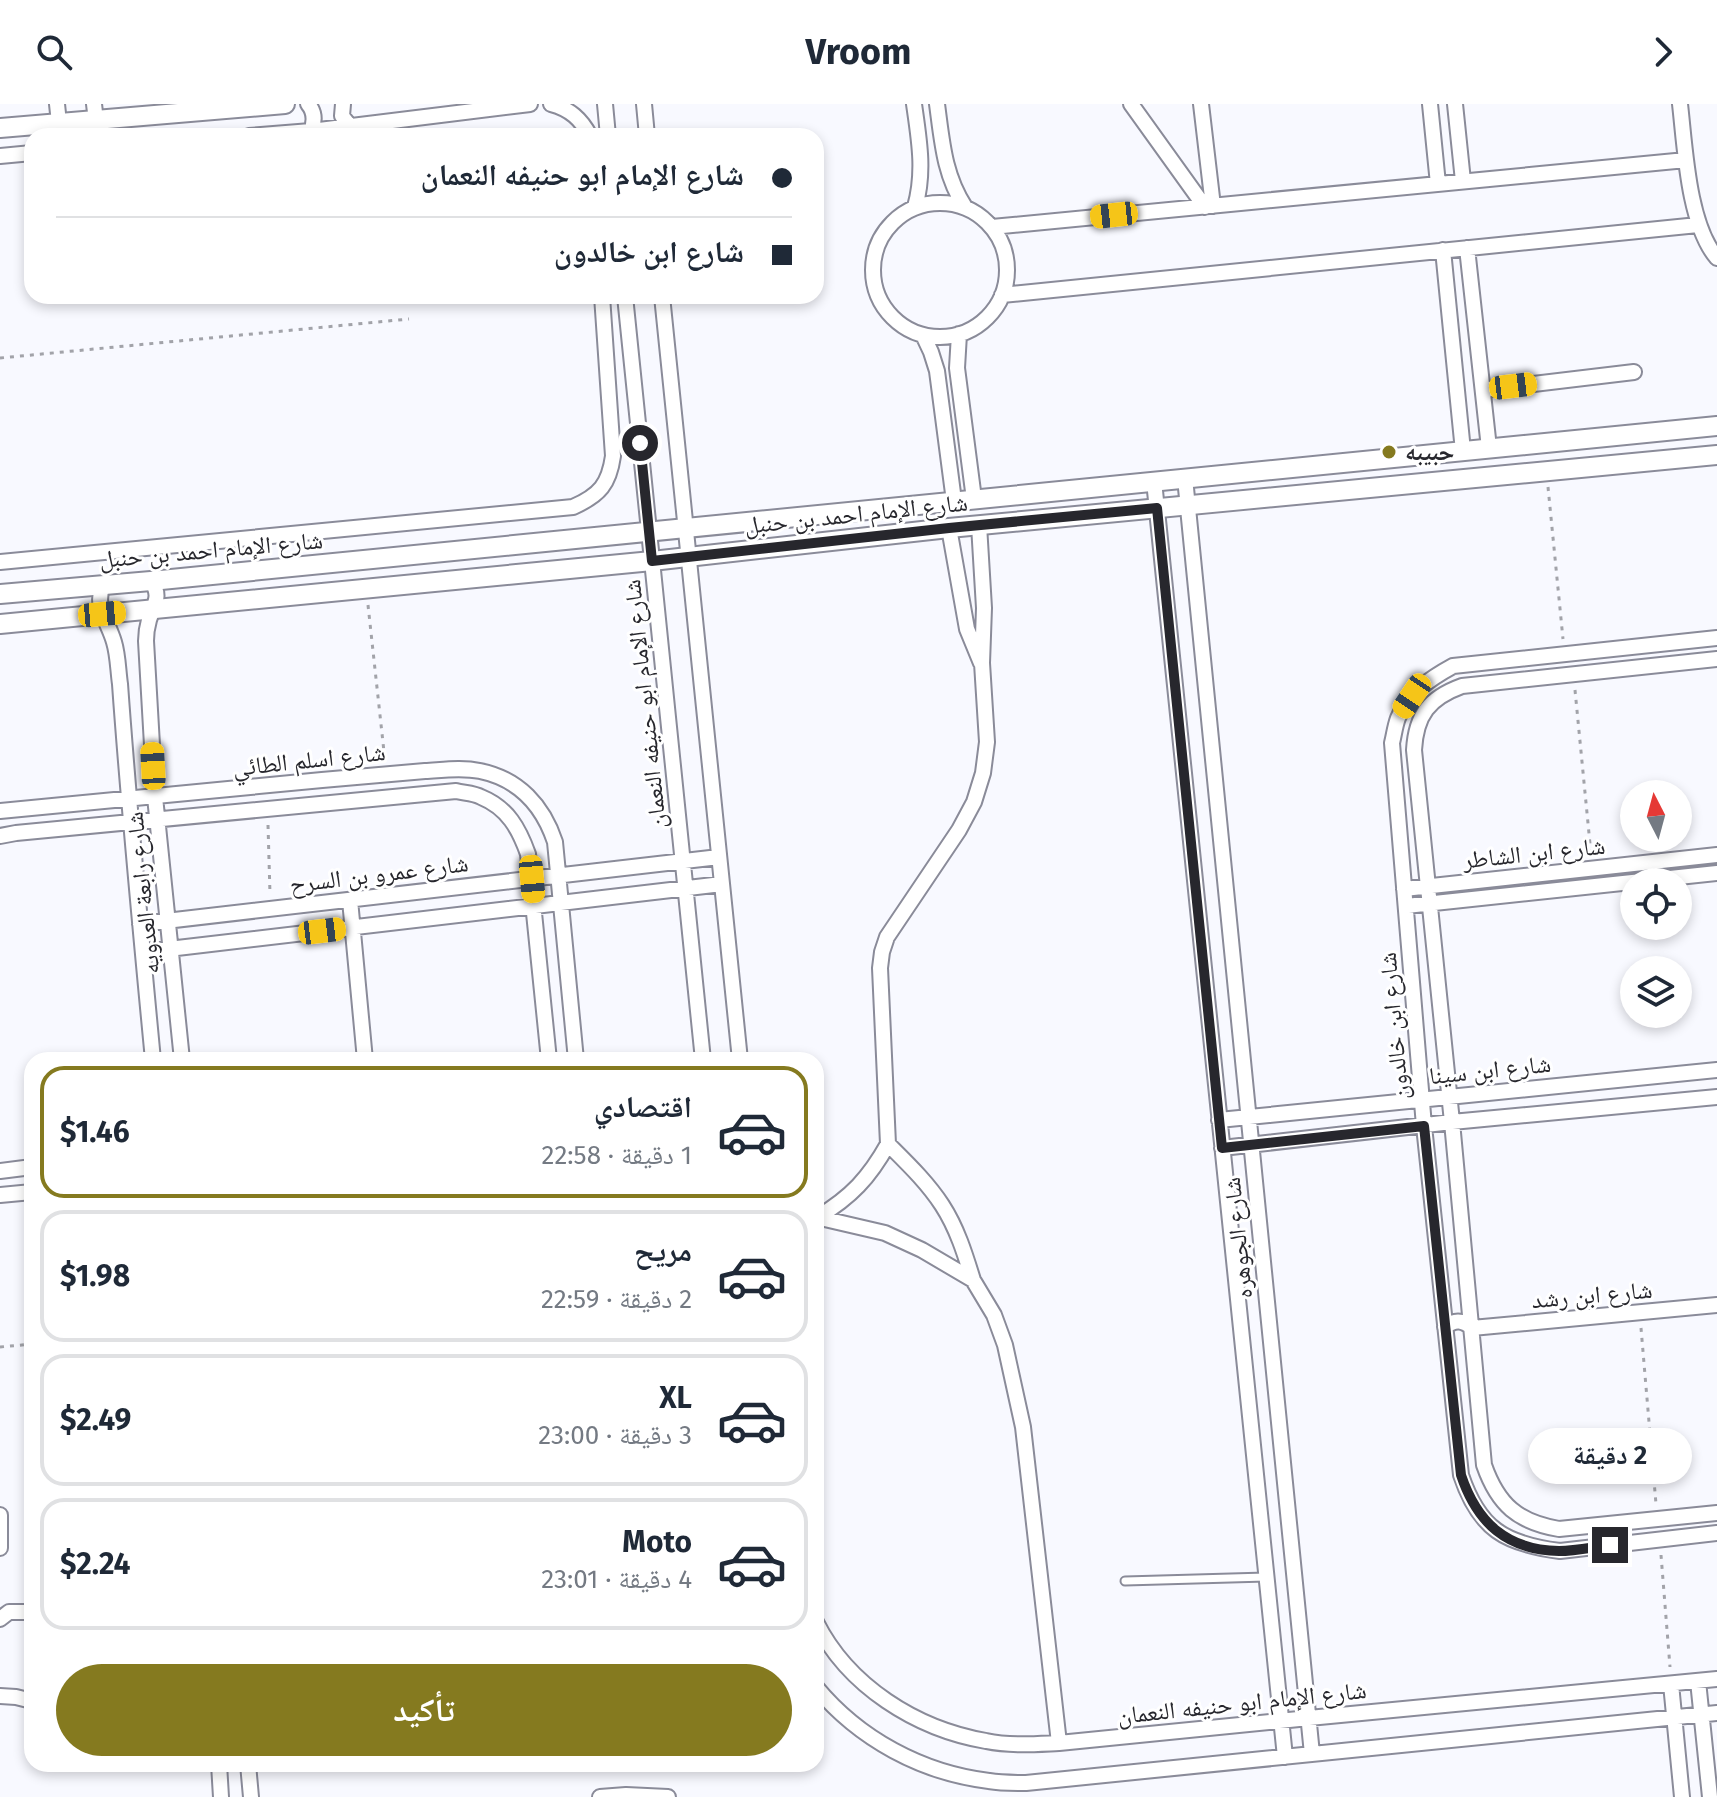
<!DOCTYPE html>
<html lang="ar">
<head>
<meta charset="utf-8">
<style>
	:root { --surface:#fff; --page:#f2f2f3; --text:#1f2937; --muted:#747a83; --line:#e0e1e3; --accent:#857a1f }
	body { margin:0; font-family:"Fira Sans","Noto Naskh Arabic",sans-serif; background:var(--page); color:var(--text); direction:rtl; height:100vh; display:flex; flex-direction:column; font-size:30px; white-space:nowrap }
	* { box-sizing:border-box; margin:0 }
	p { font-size:26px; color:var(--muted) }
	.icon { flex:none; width:44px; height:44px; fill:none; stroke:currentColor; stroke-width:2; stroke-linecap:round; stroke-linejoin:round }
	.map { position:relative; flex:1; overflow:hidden; direction:ltr }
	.drawer { position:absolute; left:24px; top:948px; width:800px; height:720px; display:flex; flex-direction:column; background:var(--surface); border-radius:24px; box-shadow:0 4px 12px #0003; direction:rtl }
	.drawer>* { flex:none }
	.hud { position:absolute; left:24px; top:24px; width:800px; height:176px; border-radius:24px; box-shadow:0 4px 12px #0003; direction:rtl; display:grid; align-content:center; height:176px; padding:0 32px; background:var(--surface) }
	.needle { width:52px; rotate:354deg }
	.controls { position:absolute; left:1620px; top:676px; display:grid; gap:16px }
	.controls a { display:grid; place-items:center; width:72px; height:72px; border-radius:50%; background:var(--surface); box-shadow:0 4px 12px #0003; font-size:40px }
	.end { position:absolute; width:36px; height:36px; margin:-18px; border:10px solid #27272d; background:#fff; box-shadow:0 0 0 4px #fff }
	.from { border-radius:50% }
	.bubble { position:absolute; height:56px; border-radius:28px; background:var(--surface); box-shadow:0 4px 12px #0003; font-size:26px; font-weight:700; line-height:56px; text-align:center; direction:rtl }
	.car { position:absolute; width:24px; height:48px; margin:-24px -12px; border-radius:10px; box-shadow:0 0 6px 2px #0007; background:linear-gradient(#f5c518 24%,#345 0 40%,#f5c518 0 76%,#345 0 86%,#f5c518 0) }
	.hud b { display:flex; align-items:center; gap:28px; height:76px; font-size:30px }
	.hud b+b { border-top:2px solid var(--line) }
	.hud i { width:20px; height:20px; background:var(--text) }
	ul { padding:14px 0 0; list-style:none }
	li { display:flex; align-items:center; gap:24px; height:132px; margin:0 16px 12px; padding:0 16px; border:4px solid var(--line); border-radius:24px }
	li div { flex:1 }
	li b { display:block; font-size:30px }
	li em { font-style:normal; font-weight:700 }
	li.current { border-color:var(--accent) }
	li>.icon { width:72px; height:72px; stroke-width:1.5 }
	.action { display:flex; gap:16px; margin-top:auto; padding:16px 32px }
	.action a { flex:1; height:92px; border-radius:48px; background:var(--accent); color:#fff; font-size:32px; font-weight:700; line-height:92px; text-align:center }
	header { display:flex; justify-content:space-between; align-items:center; height:104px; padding:0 32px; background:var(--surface); font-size:36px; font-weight:700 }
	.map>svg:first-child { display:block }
</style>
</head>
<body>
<header><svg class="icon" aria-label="forward" viewBox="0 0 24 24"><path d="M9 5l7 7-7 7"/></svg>Vroom<svg class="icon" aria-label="search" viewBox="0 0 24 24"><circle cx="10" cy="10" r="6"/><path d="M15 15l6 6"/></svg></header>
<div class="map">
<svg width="1717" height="1693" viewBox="0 0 1717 1693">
	<rect width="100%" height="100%" fill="#f8f9ff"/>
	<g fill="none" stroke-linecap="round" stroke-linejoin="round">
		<g stroke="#8a8b99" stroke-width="11">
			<path id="service" d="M1125 1477 1266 1473"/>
		</g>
		<g stroke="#8a8b99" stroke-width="18">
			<path id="minor" d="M57 0 59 19
				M94 0 96 17
				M308 0C315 8 315 17 311 27
				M343 0 342 12 350 22
				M551 0C570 5 581 15 590 32
				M605 0 608 32
				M644 0 647 32
				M914 0C919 35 925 68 915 103
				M937 0C942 37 944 71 965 103
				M1131 0 1205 103
				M1201 0 1213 102
				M1430 0 1438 80
				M1455 0 1463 77
				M1680 0C1685 43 1688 120 1717 154
				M249 32 311 27 530 0
				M0 52 32 49
				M873 166a67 67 0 1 1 134 0a67 67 0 1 1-134 0Z
				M992 123 1686 56
				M1467 144 1489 344
				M1443 146 1463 347
				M1002 191 1698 121
				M625 192 703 956
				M662 192 740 956
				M959 230 957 264 974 395
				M923 231 931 248 937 267 954 397
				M1483 286 1634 268
				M1185 374 1312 1650
				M1154 377 1285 1653
				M949 424 967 525 981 559
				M0 458 573 403C600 391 609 380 613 352L602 192
				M151 477C162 492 154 500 149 516 147 523 146 530 146 537L155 693 182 956
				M103 481C94 503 108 517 114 538 118 551 118 566 120 580 129 706 141 831 153 956
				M1717 534 1453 562C1431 574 1408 589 1398 614 1395 622 1394 631 1392 639L1424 1022 1461 1371C1479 1425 1505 1440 1560 1447L1717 1429
				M1717 555 1462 582C1429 594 1416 611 1414 646L1452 1018 1484 1361C1498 1401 1518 1418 1559 1425L1717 1409
				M0 707C107 696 215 687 322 676 356 673 391 670 425 667 443 666 462 663 480 667 519 675 543 702 555 738L576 956
				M0 732 16 729 456 687C464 689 474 689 481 693 508 704 519 725 528 750L549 956
				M1404 785 1717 751
				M350 796 365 956
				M1406 802 1717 769
				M140 820 719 753
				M143 848 722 780
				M1219 1016 1717 966
				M888 1040C907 1059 927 1078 942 1101 957 1124 965 1150 973 1176
				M1222 1044 1452 1018 1717 993
				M0 1067 32 1063
				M0 1091 32 1088
				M816 1113 885 1129 922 1146 973 1176 994 1211 1005 1241 1023 1323 1059 1639
				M818 1113C851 1093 869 1074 888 1040L880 864 882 848 887 833 959 726 974 698 983 669 987 638 982 559 984 504 979 421
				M1445 1223C1455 1215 1463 1216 1472 1224L1717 1201
				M0 1411V1444
				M0 1515 9 1508H32
				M816 1518C848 1582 916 1625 986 1637 1010 1642 1035 1640 1059 1639L1309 1614 1717 1575
				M1698 1577 1710 1693
				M1671 1580 1682 1693
				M816 1583C859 1635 922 1669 989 1677 1001 1679 1014 1679 1026 1679L1717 1609
				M0 1592 16 1593 32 1597
				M219 1660 221 1693
				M248 1660 251 1693
				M600 1693 626 1691 668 1693"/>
		</g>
		<g stroke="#8a8b99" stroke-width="22">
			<path id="tertiary" d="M0 24 285 0
				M0 490 151 477 1717 322
				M0 520 652 457 949 424 1717 351"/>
		</g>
		<path stroke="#a2a3a9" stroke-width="3" stroke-dasharray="4 6" stroke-linecap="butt" d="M0 254 409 215
			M1548 383 1563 535
			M368 501 385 657
			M1575 586 1591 750
			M268 721 270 790
			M1641 1224 1656 1400
			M0 1243 32 1240
			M1661 1451 1670 1563"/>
		<use href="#service" stroke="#fff" stroke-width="7"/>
		<use href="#minor" stroke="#fff" stroke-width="14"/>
		<use href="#tertiary" stroke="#fff" stroke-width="18"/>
	</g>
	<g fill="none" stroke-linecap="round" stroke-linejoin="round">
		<path stroke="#27272d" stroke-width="10" d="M640 339 652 457 949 424 1157 404 1222 1044 1424 1022 1461 1371C1477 1419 1507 1446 1559 1447 1576 1447 1593 1443 1610 1441"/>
	</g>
	<circle fill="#857a1f" stroke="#fff" stroke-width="3" cx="1389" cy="348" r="8"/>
	<g text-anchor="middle" stroke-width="6" stroke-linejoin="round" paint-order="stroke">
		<g font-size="24" font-weight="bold" fill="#27272d" stroke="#fff" text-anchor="start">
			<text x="1405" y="356">حبيبه</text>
		</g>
		<g font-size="24" fill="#27272d" stroke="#fff">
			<text transform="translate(856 410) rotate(-6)" y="8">شارع الإمام احمد بن حنبل</text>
			<text transform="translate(211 446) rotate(-5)" y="8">شارع الإمام احمد بن حنبل</text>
			<text transform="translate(645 600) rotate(-96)" y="8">شارع الإمام ابو حنيفه النعمان</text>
			<text transform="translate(309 656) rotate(-6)" y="8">شارع اسلم الطائي</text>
			<text transform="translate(1534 749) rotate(-6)" y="8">شارع ابن الشاطر</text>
			<text transform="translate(379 770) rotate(-7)" y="8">شارع عمرو بن السرح</text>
			<text transform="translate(143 789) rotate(-96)" y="8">شارع رابعة العدويه</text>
			<text transform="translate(1394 922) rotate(-95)" y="8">شارع ابن خالدون</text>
			<text transform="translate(1490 966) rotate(-6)" y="8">شارع ابن سينا</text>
			<text transform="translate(1238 1134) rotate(-96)" y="8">شارع الجوهره</text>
			<text transform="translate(1592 1191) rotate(-5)" y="8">شارع ابن رشد</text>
			<text transform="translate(1242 1599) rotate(-6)" y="8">شارع الإمام ابو حنيفه النعمان</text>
		</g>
	</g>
</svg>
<div class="controls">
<a><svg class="needle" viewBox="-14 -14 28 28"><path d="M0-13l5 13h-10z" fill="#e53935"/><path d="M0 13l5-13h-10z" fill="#747a83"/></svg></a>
<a><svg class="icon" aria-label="locate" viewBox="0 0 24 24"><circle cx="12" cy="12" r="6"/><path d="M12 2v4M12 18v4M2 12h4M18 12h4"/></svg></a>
<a><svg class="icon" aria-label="layers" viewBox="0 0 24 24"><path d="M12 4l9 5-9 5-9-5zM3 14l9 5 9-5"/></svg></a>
</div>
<i class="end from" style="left:640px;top:339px"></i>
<i class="end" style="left:1610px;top:1441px"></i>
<div class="bubble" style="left:1528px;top:1324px;width:164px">2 دقيقة</div>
<i class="car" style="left:1114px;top:111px;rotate:264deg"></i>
<i class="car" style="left:1513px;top:282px;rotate:83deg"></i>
<i class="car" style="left:102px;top:510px;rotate:85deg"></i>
<i class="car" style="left:1412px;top:592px;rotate:214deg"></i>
<i class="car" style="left:153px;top:662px;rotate:357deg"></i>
<i class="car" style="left:532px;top:775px;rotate:175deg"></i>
<i class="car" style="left:322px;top:827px;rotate:83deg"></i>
<div class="hud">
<b><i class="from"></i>شارع الإمام ابو حنيفه النعمان</b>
<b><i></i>شارع ابن خالدون</b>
</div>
<section class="drawer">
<ul>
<li class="current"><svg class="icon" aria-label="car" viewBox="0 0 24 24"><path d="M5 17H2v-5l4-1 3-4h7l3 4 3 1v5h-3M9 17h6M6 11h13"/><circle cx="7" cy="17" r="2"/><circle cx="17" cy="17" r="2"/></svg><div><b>اقتصادي</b><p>1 دقيقة · 22:58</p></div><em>$1.46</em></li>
<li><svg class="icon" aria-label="car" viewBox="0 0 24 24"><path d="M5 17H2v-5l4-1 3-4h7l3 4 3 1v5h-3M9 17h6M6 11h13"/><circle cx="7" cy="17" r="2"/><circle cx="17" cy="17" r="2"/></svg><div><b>مريح</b><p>2 دقيقة · 22:59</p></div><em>$1.98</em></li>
<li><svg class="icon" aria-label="car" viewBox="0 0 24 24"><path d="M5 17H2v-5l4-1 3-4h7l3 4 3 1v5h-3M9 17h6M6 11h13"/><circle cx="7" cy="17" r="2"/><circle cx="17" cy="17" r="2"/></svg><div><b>XL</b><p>3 دقيقة · 23:00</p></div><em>$2.49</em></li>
<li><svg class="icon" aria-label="car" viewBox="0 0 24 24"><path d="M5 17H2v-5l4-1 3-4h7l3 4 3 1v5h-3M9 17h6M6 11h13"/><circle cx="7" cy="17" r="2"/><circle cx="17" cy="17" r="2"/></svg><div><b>Moto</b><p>4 دقيقة · 23:01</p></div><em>$2.24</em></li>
</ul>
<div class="action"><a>تأكيد</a></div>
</section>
</div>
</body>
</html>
